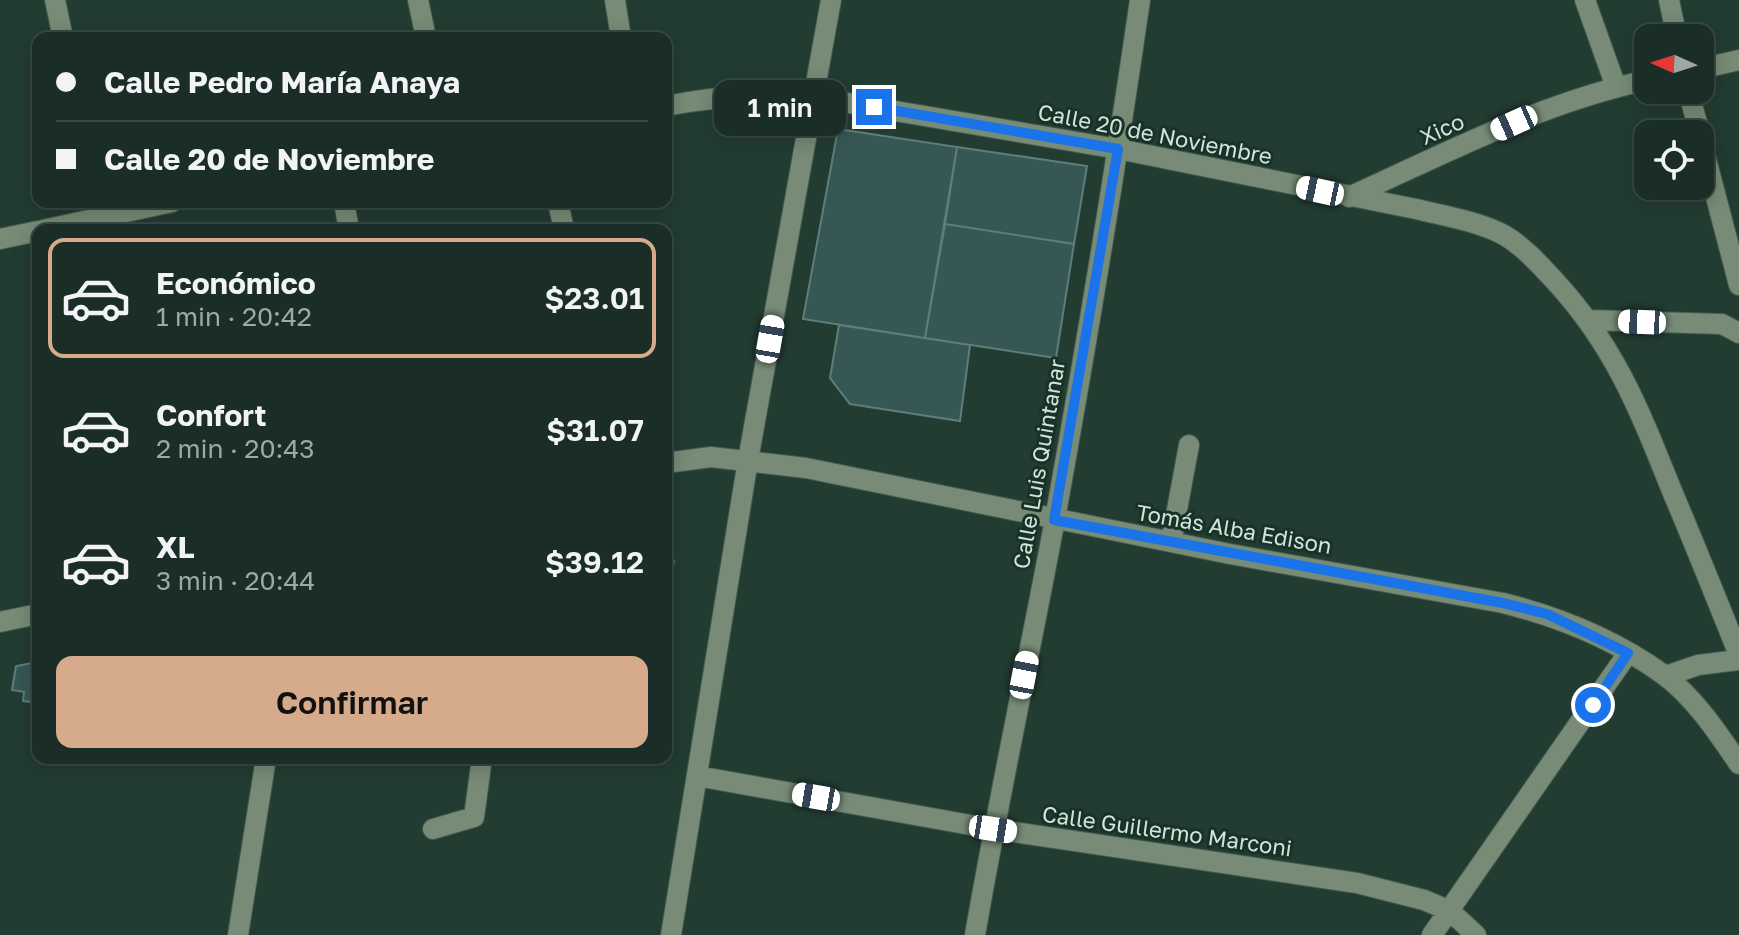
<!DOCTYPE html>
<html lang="es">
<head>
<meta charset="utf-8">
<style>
	:root { --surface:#1a2d26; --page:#273932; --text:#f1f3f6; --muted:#9fa8a7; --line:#384943; --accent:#d6ab8b }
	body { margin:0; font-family:"Golos Text",sans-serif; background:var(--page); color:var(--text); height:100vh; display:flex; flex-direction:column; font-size:30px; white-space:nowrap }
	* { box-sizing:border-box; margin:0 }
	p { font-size:26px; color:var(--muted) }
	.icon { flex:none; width:44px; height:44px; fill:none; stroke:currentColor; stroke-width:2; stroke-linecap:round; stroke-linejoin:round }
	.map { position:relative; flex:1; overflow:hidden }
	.side { position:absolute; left:32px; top:224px; width:640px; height:540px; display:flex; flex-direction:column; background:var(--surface); border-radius:16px; box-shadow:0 4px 20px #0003,0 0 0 2px var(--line) }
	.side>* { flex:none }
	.top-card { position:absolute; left:32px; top:32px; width:640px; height:176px; border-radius:16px; box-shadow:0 4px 20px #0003,0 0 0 2px var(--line); display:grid; align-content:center; height:176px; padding:0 24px; background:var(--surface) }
	.needle { width:52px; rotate:273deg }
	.buttons { position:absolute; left:1634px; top:24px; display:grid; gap:16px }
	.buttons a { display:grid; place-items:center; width:80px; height:80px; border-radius:16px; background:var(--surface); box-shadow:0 4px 20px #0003,0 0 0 2px var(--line); font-size:40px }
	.end { position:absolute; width:36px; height:36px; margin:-18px; border:10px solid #1a73e8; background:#fff; box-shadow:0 0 0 4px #fff }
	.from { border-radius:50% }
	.bubble { position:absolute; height:56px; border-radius:16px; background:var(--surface); box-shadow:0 4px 20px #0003,0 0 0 2px var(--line); font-size:26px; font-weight:600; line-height:56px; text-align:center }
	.car { position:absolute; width:24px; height:48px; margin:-24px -12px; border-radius:10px; box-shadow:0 0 6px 2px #0007; background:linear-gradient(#fff 24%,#345 0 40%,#fff 0 76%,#345 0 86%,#fff 0) }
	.top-card b { display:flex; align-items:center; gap:28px; height:76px; font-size:30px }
	.top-card b+b { border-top:2px solid var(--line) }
	.top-card i { width:20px; height:20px; background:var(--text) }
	ul { padding:14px 0 0; list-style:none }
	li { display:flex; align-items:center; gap:24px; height:120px; margin:0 16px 12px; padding:0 8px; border:4px solid transparent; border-radius:16px }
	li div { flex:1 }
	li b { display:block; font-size:30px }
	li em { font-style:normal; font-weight:600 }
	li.current { border-color:var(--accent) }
	li>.icon { width:72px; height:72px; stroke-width:1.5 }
	.primary-button { display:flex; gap:16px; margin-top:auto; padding:16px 24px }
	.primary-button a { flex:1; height:92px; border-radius:16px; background:var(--accent); color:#111; font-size:32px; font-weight:600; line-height:92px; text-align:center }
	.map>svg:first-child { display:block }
</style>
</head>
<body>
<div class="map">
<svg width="1739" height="935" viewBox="0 0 1739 935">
	<rect width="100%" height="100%" fill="#223c32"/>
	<path fill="#375754" stroke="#5d7e7b" stroke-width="2" d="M838 129 957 147 925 338 803 319Z
		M957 147 1087 166 1074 244 945 224Z
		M945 224 1074 244 1056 358 925 338Z
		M839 325 970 345 960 421 850 404 830 378Z
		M666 549 674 561 666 601Z
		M38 662V703L23 701 24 692 12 690 16 666Z"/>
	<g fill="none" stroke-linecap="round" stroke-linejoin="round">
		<g stroke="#425a51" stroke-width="22">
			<path id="minor" d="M55 0 63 38
				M418 0 426 38
				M615 0 621 38
				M1585 0 1616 87
				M1669 0 1677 38
				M1700 69 1739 60
				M1688 90 1700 134
				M666 106C716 96 763 93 813 97L1118 149 1416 209C1445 216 1477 221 1504 235 1523 246 1539 264 1554 280 1615 346 1639 409 1672 491 1695 545 1717 600 1739 655
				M1700 136 1739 285
				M1349 197C1446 153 1543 102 1648 80
				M344 202 349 230
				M558 202 564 230
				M43 230 172 202
				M0 239 38 231
				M1589 320 1722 324 1739 333
				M666 463 711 457 806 468 1230 554 1503 603C1559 617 1617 641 1664 675 1694 697 1718 733 1739 764
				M1171 542 1189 445
				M0 622 38 614
				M1666 676 1698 665 1739 660
				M697 776 993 829 1357 883 1424 900 1450 911 1476 935
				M433 829 474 817 482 758
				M238 935 266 758
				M671 935 748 460 831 0
				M975 935C999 796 1029 658 1055 519 1086 347 1115 173 1140 0
				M1432 935 1628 653"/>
		</g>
		<use href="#minor" stroke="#778b76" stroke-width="20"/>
	</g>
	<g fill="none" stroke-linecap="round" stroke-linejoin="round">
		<path stroke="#1a73e8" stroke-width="10" d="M874 107 1118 149 1054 520 1503 603 1547 614 1628 653 1593 705"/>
	</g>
	<g text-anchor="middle" stroke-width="6" stroke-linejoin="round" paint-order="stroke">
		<g font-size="22" fill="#d4e3dc" stroke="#183228">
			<text transform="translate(1442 129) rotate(-24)" y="8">Xico</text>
			<text transform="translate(1155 134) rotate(11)" y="8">Calle 20 de Noviembre</text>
			<text transform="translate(1039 464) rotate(-80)" y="8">Calle Luis Quintanar</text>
			<text transform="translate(1234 529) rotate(10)" y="8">Tomás Alba Edison</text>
			<text transform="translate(1167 831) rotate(8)" y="8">Calle Guillermo Marconi</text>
		</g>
	</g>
</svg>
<div class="buttons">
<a><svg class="needle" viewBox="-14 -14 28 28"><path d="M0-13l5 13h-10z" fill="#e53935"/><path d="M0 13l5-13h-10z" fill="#9fa8a7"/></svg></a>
<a><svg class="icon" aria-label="locate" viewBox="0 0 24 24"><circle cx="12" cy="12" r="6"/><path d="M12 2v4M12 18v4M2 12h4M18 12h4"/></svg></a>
</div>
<i class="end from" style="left:1593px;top:705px"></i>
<i class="end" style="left:874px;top:107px"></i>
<div class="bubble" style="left:714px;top:80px;width:132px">1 min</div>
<i class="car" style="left:1514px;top:123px;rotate:246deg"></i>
<i class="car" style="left:1320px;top:191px;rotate:282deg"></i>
<i class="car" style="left:1642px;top:322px;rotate:272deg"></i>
<i class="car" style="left:770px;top:339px;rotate:10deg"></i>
<i class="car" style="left:1024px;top:675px;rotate:11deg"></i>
<i class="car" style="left:816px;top:797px;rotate:280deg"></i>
<i class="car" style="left:993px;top:829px;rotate:99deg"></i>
<div class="top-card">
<b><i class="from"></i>Calle Pedro María Anaya</b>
<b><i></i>Calle 20 de Noviembre</b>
</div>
<section class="side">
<ul>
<li class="current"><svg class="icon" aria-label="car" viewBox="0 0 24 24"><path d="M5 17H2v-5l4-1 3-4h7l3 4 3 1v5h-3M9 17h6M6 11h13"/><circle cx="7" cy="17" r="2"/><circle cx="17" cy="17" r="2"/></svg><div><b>Económico</b><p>1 min · 20:42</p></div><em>$23.01</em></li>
<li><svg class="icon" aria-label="car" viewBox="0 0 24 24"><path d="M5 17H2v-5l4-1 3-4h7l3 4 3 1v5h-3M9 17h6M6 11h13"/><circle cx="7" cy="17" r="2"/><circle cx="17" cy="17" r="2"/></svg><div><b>Confort</b><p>2 min · 20:43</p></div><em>$31.07</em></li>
<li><svg class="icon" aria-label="car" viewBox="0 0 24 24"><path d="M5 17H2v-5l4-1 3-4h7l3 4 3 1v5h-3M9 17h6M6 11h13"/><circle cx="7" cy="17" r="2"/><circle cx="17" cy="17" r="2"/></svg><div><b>XL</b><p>3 min · 20:44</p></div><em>$39.12</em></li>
</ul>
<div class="primary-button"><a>Confirmar</a></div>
</section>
</div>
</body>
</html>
